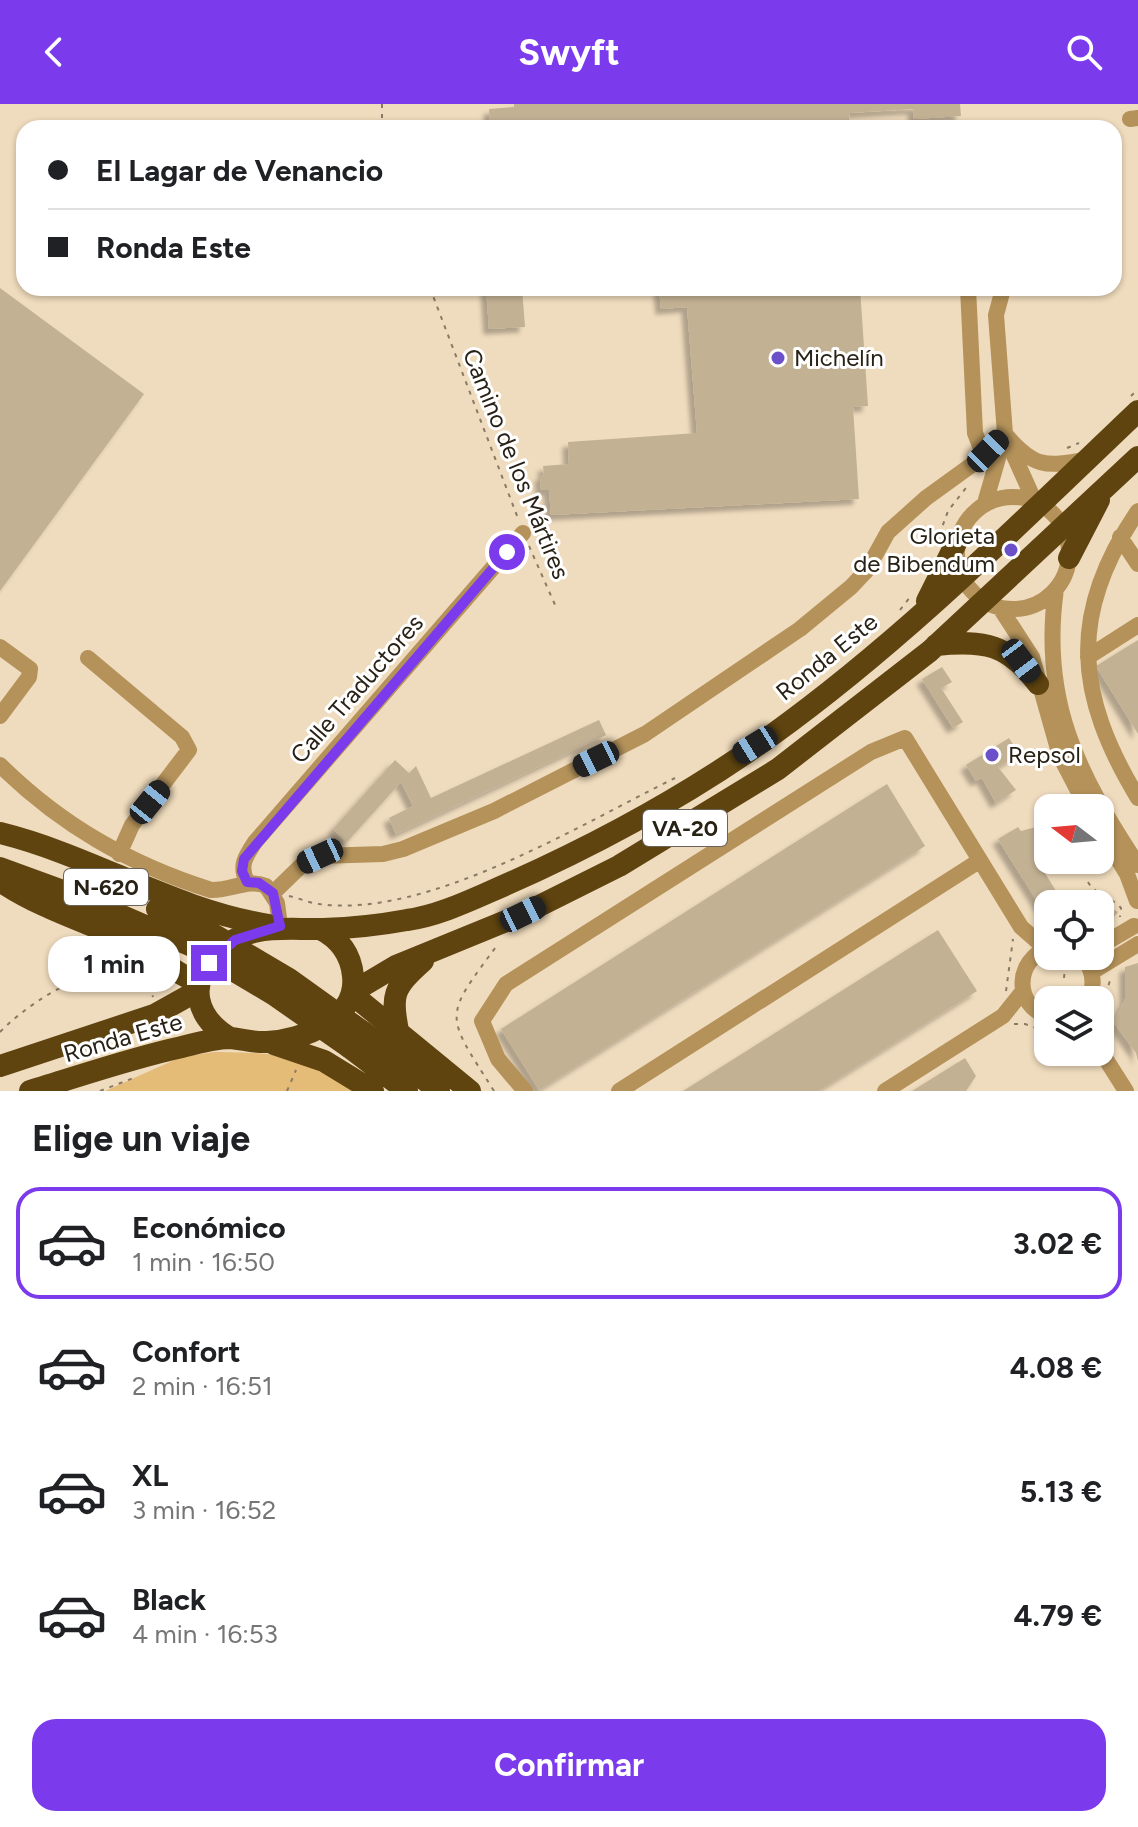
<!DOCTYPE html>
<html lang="es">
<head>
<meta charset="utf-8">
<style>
	:root { --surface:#fff; --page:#f2f2f2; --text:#202124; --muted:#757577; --line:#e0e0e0; --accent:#7c3aed }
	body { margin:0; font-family:Figtree,sans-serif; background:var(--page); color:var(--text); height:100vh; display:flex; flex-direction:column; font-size:30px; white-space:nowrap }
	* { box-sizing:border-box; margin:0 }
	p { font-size:26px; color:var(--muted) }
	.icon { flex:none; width:44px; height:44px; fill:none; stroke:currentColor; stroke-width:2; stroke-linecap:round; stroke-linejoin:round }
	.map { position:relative; height:987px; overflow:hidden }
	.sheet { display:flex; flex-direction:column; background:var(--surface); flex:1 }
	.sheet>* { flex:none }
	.guide { position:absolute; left:16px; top:16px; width:1106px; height:176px; border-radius:24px; box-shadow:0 2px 6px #0004; display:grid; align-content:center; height:176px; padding:0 32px; background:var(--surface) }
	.needle { width:52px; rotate:286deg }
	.buttons { position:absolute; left:1034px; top:690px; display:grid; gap:16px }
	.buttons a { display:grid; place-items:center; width:80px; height:80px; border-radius:16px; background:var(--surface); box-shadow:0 2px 6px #0004; font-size:40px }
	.end { position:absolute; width:36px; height:36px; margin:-18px; border:10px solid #7c3aed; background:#fff; box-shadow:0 0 0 4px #fff }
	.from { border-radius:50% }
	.bubble { position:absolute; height:56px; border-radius:24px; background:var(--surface); box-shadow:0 2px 6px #0004; font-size:26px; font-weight:700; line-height:56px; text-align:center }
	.car { position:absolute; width:24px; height:48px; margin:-24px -12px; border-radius:10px; box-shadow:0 0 6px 2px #0007; background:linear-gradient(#222 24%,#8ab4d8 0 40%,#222 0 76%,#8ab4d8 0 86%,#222 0) }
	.guide b { display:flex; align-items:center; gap:28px; height:76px; font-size:30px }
	.guide b+b { border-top:2px solid var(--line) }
	.guide i { width:20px; height:20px; background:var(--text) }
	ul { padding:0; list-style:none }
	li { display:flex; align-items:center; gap:24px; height:112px; margin:0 16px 12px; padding:0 16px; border:4px solid transparent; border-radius:24px }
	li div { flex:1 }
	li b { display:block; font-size:30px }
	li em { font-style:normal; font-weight:700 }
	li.on { border-color:var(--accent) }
	li>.icon { width:72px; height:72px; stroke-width:1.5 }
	h2 { padding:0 32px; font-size:36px; line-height:96px }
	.cta { display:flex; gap:16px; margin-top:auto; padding:16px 32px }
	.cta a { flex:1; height:92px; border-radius:24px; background:var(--accent); color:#fff; font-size:32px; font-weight:700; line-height:92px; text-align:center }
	header { display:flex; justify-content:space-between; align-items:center; height:104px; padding:0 32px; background:var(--accent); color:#fff; font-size:36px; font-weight:700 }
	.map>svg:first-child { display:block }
</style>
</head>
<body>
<header><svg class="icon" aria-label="back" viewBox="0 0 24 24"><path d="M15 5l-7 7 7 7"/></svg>Swyft<svg class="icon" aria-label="search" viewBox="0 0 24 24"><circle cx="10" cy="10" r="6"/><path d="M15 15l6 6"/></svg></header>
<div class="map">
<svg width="1138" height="987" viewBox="0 0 1138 987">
	<defs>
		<filter id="shadow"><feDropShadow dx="-5.5" dy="5.5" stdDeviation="2" flood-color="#0004"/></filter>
	</defs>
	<rect width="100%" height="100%" fill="#efdbbd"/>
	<path fill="#e4bb77" d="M214 948C281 949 296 949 353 987H105L181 953Z"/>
	<path fill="#c3b194" filter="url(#shadow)" d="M514 0H960L961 12 914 15 913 5 849 9 850 24H490L489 5 514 3Z
		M0 184 144 290 0 487Z
		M486 184H522L525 223 489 225Z
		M659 184H860L868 302 853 303 859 395 551 411 549 386H541L540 371H544L543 362 569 360 568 338 697 329 687 203 661 205Z
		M1138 536V630L1096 562Z
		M942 563 952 578 941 584 963 618 953 624 922 575Z
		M599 616 606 631 396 730 389 714 413 702 401 678 347 738 333 725 395 656 409 669 416 662 431 694Z
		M1009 634 1019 650 998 663 1016 686 996 699 982 674 976 677 966 661Z
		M887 680 925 742 539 986 501 925Z
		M1018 723 1021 727 1036 723 1046 730 1045 769 1056 787 1084 791 1118 808 1102 827 1100 800H1048V815L998 735Z
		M938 826 977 887 818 987H683Z
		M1138 859V957L1136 949 1114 919 1125 895V863Z
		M965 954 976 972 966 987H912Z"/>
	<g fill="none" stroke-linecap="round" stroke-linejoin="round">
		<path stroke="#887b66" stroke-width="2" stroke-dasharray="4 6" stroke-linecap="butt" d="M382 24V0
			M430 184 519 417
			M1131 292 1138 285
			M1067 344 1079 339
			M936 440 948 407 969 380
			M529 442 556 503
			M900 506 911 492
			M1088 778C1095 791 1112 793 1121 804L1120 813
			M289 792C299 794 309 799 319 800 427 815 579 721 675 674
			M147 872 153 893
			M1064 874 1066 852
			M1006 887 1013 835
			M1100 910 1111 873
			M1014 920H1025L1048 928
			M1100 921 1104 930 1101 932
			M0 928C35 893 74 875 119 858L146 870 148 868
			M100 987 136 973
			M287 987 296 966
			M494 987C444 908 443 915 498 840"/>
		<path stroke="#b4925a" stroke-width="16" d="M1130 15 1138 14
			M968 184 975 329 984 352
			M1005 330C1033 363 1045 364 1087 355
			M1007 336 1034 396
			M957 449a56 56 0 1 1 112 0a56 56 0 1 1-112 0Z
			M985 399 1005 330 996 211 1003 185
			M1138 407C1068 509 1075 590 1138 694
			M1120 433 1138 460
			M1056 485C1040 597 1078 670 1138 761
			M1000 504 1032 553 1060 652 1087 704
			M0 543 30 565 29 573 0 612
			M1088 553 1138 521
			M88 554 182 633 189 646 132 721 119 750
			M0 661C61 721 129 760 211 786 231 787 248 774 266 782L277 799 280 822
			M1100 726 1127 770 1137 797
			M247 778C239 762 245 753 255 738L523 429
			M273 789 305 758 320 752 383 750 403 745 494 707 645 630 800 525 851 483 867 466 888 428 926 394 984 352 1005 330
			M1100 842 1134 822
			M1048 844C1015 857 1013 900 1048 913
			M1082 852C1093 865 1096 880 1088 896
			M1092 868 1138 840
			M1100 946 1126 987
			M525 987 498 955 482 917 506 880 871 648 905 634 1021 823 1045 844
			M619 987 979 757
			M885 987 1003 912 1023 887"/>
		<path stroke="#5f4410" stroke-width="22" d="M1069 454 1099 396
			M927 497 956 439
			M936 541C985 536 1008 540 1038 580
			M0 729C93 752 174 806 269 821
			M0 764 74 791 194 843
			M0 777C41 805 90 819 135 840 157 851 174 870 198 878
			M157 805 211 829
			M354 887 396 862 523 810 619 762 778 665 930 547 1138 353
			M353 891 470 987
			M363 928 439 987
			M399 931C390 891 393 884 423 857
			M230 934C196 914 187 880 216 850 247 818 283 826 323 825 351 824 380 821 407 816 435 812 462 800 487 789 587 746 684 694 772 631 904 536 1020 419 1138 307
			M274 940 324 957 373 987
			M349 943 407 987
			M0 962 154 911 197 887
			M30 987C80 972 131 954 182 943 197 939 215 934 230 934 243 935 254 939 267 938 302 936 358 916 353 872 351 851 340 835 320 825"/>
		<path stroke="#5f4410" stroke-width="22" d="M211 829 289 875 363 928
			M194 843 273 890 349 943"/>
	</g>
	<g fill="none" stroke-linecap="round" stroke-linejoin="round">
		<path stroke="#7c3aed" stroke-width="10" d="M209 859 235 836 280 822 273 789 259 779 247 778 242 767 244 755 507 448"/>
	</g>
	<g fill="#6b50c9" stroke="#fff" stroke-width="3">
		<circle cx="778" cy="254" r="8"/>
		<circle cx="1011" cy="446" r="8"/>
		<circle cx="992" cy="651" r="8"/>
	</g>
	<g text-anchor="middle" stroke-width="6" stroke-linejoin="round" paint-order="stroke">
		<g fill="#fff" stroke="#68645b" stroke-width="2">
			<rect x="643" y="706" width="84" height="36" rx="6"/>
			<rect x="64" y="765" width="84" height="36" rx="6"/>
		</g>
		<g font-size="22" font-weight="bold" fill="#282115">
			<text x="685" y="732">VA-20</text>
			<text x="106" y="791">N-620</text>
		</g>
		<g font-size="24" fill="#282115" stroke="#fff" text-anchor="start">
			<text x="794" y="262">Michelín</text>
			<text x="995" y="440" text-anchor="end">Glorieta<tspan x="995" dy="28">de Bibendum</tspan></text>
			<text x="1008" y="659">Repsol</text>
		</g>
		<g font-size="24" fill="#282115" stroke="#fff">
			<text transform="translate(516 360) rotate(68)" y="8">Camino de los Mártires</text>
			<text transform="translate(827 553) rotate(-39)" y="8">Ronda Este</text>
			<text transform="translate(357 585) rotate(-49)" y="8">Calle Traductores</text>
			<text transform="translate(123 934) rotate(-16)" y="8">Ronda Este</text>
		</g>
	</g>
</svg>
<div class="buttons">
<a><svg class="needle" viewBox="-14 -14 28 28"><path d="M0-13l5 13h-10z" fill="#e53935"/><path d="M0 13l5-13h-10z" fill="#757577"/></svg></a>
<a><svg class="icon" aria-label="locate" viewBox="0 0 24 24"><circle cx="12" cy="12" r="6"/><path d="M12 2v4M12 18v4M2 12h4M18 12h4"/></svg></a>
<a><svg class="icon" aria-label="layers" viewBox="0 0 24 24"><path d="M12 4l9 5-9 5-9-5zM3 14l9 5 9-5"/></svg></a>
</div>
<i class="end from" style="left:507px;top:448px"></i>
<i class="end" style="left:209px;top:859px"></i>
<div class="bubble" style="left:48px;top:832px;width:132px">1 min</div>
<i class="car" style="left:988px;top:347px;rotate:44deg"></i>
<i class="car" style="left:1021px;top:557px;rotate:143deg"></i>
<i class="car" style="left:755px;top:641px;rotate:238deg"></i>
<i class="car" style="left:596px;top:655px;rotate:244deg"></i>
<i class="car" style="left:150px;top:698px;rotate:39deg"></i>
<i class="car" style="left:320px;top:752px;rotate:245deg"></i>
<i class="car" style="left:523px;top:810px;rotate:64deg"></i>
<div class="guide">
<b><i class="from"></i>El Lagar de Venancio</b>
<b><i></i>Ronda Este</b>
</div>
</div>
<section class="sheet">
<h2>Elige un viaje</h2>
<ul>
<li class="on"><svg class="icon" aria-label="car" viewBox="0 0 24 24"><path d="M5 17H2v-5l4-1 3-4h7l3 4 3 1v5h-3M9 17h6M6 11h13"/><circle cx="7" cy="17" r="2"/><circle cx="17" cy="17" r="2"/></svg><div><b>Económico</b><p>1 min · 16:50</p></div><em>3.02 €</em></li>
<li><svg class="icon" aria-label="car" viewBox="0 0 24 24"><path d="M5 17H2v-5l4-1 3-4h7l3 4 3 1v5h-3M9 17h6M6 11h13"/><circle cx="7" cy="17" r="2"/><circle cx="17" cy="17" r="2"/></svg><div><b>Confort</b><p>2 min · 16:51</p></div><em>4.08 €</em></li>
<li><svg class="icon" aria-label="car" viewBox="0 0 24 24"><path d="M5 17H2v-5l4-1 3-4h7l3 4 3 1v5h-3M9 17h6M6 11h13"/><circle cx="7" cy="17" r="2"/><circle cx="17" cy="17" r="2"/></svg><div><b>XL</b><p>3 min · 16:52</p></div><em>5.13 €</em></li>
<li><svg class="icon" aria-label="car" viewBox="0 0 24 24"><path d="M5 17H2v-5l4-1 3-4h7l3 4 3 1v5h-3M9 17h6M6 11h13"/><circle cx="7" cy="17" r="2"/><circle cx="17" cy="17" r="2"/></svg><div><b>Black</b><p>4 min · 16:53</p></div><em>4.79 €</em></li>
</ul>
<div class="cta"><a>Confirmar</a></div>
</section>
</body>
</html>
